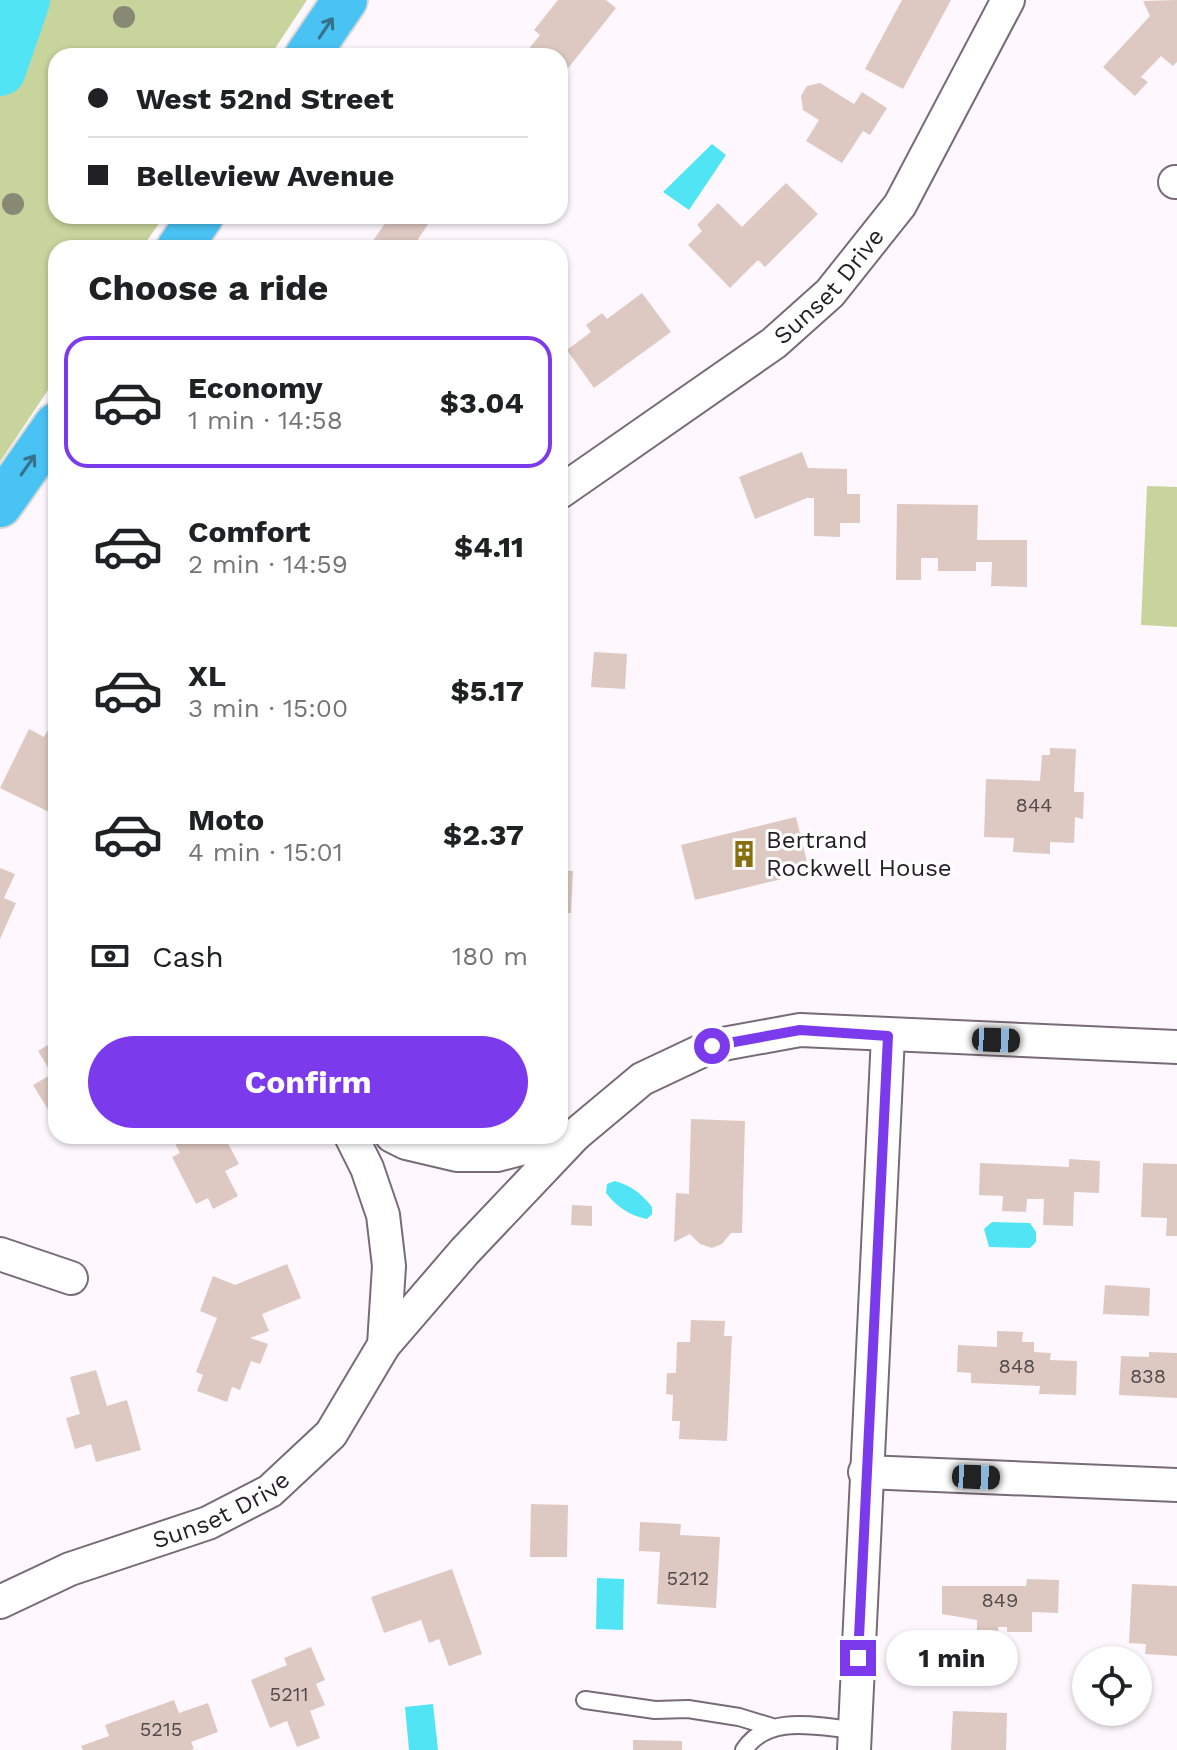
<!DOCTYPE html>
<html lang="en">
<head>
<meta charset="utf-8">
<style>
	:root { --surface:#fff; --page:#f2f2f2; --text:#202124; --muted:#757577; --line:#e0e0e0; --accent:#7c3aed }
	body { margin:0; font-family:"Work Sans",sans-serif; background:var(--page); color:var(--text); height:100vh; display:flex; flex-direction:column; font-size:30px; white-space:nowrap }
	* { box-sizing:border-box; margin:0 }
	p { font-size:26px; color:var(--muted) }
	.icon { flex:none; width:44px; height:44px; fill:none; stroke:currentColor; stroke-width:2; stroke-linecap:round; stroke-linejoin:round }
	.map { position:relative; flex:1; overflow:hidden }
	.drawer { position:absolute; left:48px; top:240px; width:520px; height:904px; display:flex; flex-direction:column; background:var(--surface); border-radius:24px; box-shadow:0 2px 6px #0004 }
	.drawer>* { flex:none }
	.banner { position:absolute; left:48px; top:48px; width:520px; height:176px; border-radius:24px; box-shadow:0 2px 6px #0004; display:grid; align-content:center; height:176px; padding:0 40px; background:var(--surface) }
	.buttons { position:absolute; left:1072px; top:1646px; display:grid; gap:16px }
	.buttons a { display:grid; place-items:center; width:80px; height:80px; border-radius:50%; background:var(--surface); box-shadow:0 2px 6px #0004; font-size:40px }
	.end { position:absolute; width:36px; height:36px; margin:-18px; border:10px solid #7c3aed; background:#fff; box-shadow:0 0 0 4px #fff }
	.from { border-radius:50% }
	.bubble { position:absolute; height:56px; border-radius:28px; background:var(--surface); box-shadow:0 2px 6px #0004; font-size:26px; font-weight:700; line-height:56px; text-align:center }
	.car { position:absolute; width:24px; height:48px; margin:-24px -12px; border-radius:10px; box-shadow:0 0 6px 2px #0007; background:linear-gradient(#222 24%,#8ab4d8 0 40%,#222 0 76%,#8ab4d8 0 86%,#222 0) }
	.banner b { display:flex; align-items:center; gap:28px; height:76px; font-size:30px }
	.banner b+b { border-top:2px solid var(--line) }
	.banner i { width:20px; height:20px; background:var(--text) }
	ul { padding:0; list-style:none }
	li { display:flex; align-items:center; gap:24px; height:132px; margin:0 16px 12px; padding:0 24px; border:4px solid transparent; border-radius:24px }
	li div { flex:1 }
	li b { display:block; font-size:30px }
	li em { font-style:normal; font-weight:700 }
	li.on { border-color:var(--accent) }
	li>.icon { width:72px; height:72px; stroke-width:1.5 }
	h2 { padding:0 40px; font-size:36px; line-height:96px }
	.pay { display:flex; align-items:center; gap:20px; height:88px; padding:0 40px; font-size:30px }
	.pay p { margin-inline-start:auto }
	.cta { display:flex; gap:16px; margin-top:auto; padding:16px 40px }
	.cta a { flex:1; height:92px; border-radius:48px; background:var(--accent); color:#fff; font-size:32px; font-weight:700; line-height:92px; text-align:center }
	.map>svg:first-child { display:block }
</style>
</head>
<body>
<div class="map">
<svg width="1177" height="1750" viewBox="0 0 1177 1750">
	<rect width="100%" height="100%" fill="#fef8fe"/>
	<path fill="#c7d49c" d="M0 0H307L270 56H56V216H164L142 248H56V378L0 462Z
		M1147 486 1177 487V627L1141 625Z"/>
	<path fill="#50e4f5" d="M712 144 726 155 689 210 663 192Z
		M615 1181C632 1186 642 1194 652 1207V1214L647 1219C630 1216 616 1206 606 1193L607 1184Z
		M992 1222 1030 1223 1036 1232V1242L1030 1248 989 1247 984 1229Z
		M597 1578 624 1579 623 1630 596 1629Z
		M433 1704 438 1750H409L405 1707Z"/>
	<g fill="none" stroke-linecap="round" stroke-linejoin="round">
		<path stroke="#50e4f5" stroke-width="52" d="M0 70 24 0"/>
	</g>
	<path fill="#ddc9c2" d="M558 0H606L616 8 565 72 560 69V56H523L540 35 534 30Z
		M902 0H951L903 89 865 69Z
		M1177 0V62L1173 66 1161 56 1141 77 1148 82 1135 96 1103 67 1150 16 1143 1Z
		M820 83 854 104 862 92 887 108 870 135 863 131 842 163 806 141 819 120 803 110 801 96 807 86Z
		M786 183 818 214 765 267 758 260 730 288 688 245 702 231 697 225 718 203 742 227Z
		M399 216H425L431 220 418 239 425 244 422 248H368L388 219 394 223Z
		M642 293 671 332 594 388 567 350 591 332 586 325 602 313 607 319Z
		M802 452 808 468 847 469V494H860V523H840V537L814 536V498H807L755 519 739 477Z
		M897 504 978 505 977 540H1027V587L991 586 992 562H976V571H938V558H921V580H896Z
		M594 652 627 654 625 689 591 687Z
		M49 728 56 731V802L51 813 0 788 29 729 44 737Z
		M1050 748 1076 749 1074 792H1084L1083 819 1075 817 1074 843 1050 842V854L1013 852 1014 838 984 837 986 779 1040 781 1042 755H1050Z
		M796 817 807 862 780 869 782 879 695 900 681 845Z
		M0 868 15 874 4 898 16 903 0 939Z
		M560 870 573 871 571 913H560Z
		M56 1040V1113L52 1116 33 1085 52 1074 38 1051Z
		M691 1119 745 1121 742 1233H731L722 1244 712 1248 700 1244 690 1234 674 1242 676 1193 689 1194Z
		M171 1136H224L239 1164 225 1171 238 1196 213 1209 208 1198 196 1204 172 1157 180 1153Z
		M1069 1159 1100 1161 1099 1193 1074 1192 1073 1226 1043 1225 1044 1199H1027L1026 1212 1002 1211 1003 1196 979 1195 980 1163 1069 1167Z
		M1143 1163 1177 1164V1236H1166L1167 1218 1141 1217Z
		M572 1205 592 1206V1226L571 1225Z
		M287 1264 301 1298 262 1314 269 1331 250 1338 268 1344 260 1364 251 1361 240 1390 232 1387 227 1402 197 1391 203 1375 196 1372 217 1318 200 1311 213 1276 235 1285Z
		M1105 1285 1150 1288 1149 1316 1103 1314Z
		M691 1320 725 1321 724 1336H732L727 1441 679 1439 680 1421H672L673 1395 666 1394 667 1373H676L677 1342H690Z
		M997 1331 1023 1332 1022 1342H1034V1352L1051 1353 1050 1360 1077 1361 1076 1395 1039 1394 1040 1386 971 1383V1373L957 1372 958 1345 997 1347Z
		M1149 1352 1177 1353V1398L1119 1395 1121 1356 1149 1357Z
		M96 1370 107 1406 127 1400 141 1450 96 1462 91 1444 75 1449 66 1418 80 1414 70 1377Z
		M531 1504 568 1505 567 1557H530Z
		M640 1522 681 1524 680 1535 720 1537 716 1608 657 1604 660 1552 639 1551Z
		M452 1569 482 1654 449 1666 439 1639 429 1643 421 1620 384 1633 371 1597Z
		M1027 1579 1059 1580 1058 1613 1032 1612V1632H1007V1627H998V1636H977V1620L942 1614V1586H1026Z
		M1132 1584 1177 1586V1656L1145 1654 1146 1644 1129 1643Z
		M311 1647 325 1680 316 1684 325 1705 310 1711 320 1738 297 1747 287 1721 270 1728 251 1680 287 1665 284 1658Z
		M174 1700 179 1713 208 1703 218 1732 191 1742 194 1749 191 1750H83L81 1746 109 1736 105 1725Z
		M953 1711 1007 1713 1006 1750H951Z
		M633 1740 682 1741V1750H633Z"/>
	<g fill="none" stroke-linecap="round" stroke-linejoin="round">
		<g stroke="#786b77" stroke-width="20">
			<path id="lane" d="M585 1700 655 1710 688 1709 739 1717 772 1727
				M744 1750C768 1713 818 1727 854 1730"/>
		</g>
		<g stroke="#786b77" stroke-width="36">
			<g id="street">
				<path d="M1175 182H1177"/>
				<path id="s1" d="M560 492 774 343 830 293 900 205 1008 0"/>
				<path d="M392 1136 406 1143 457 1155H497L575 1135 642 1079 712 1046 800 1030 1177 1047"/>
				<path d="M0 1254 71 1278"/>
				<path d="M384 1345 465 1251 575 1135"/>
				<path d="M865 1472 1177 1485"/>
				<path id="s2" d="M0 1602 70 1569 208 1523 270 1491 331 1434 384 1345 389 1266 383 1215 367 1168 351 1136"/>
				<path d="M854 1750 888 1036"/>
			</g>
		</g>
		<g stroke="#d8d7d8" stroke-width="48">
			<path id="highway" d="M307 56 345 0
				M179 248 201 216
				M0 505 56 425"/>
		</g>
		<use href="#lane" stroke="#fff" stroke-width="16"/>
		<use href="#street" stroke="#fff" stroke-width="32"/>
		<use href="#highway" stroke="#49c3f4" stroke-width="44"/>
	</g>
	<g fill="#888974">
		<circle cx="124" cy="17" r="11"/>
		<circle cx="13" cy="204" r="11"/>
	</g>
	<defs><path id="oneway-shaft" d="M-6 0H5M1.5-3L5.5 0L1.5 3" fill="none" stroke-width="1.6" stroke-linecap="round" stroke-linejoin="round" transform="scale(2)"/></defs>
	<g stroke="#37718c">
		<use href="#oneway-shaft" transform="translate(326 28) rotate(-56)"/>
		<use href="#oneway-shaft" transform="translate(28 465) rotate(-55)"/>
	</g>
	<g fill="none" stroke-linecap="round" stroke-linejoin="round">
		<path stroke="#7c3aed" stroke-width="10" d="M712 1046 800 1030 888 1036 858 1658"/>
	</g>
	<defs>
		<g id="building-bare" transform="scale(2.16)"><path d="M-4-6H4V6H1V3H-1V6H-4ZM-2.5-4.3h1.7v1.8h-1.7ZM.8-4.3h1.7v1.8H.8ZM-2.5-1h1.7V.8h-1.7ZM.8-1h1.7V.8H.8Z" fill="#876f0f" stroke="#fff" stroke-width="2.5" paint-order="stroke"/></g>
	</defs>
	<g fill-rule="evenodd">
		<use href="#building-bare" x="744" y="854"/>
	</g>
	<g text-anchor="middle" stroke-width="6" stroke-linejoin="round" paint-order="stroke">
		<g font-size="20" fill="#534a4c">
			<text x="1034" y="812">844</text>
			<text x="1017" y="1373">848</text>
			<text x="1148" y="1383">838</text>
			<text x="688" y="1585">5212</text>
			<text x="1000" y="1607">849</text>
			<text x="289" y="1701">5211</text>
			<text x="161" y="1736">5215</text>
		</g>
		<g font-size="24" fill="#251f24" stroke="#fff">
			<text dy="8" stroke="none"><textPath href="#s1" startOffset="340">Sunset Drive</textPath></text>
			<text dy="8" stroke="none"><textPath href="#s2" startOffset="240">Sunset Drive</textPath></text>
		</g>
		<g font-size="24" fill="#251f24" stroke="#fff" text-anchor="start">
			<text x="766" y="848">Bertrand<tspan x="766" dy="28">Rockwell House</tspan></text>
		</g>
	</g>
</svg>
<div class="buttons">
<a><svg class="icon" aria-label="locate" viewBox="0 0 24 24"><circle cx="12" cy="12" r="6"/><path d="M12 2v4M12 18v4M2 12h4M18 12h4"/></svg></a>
</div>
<i class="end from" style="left:712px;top:1046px"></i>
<i class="end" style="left:858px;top:1658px"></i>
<div class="bubble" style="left:886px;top:1630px;width:132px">1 min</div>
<i class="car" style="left:996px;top:1040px;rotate:92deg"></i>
<i class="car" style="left:976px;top:1477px;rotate:92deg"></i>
<div class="banner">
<b><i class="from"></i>West 52nd Street</b>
<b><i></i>Belleview Avenue</b>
</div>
<section class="drawer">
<h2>Choose a ride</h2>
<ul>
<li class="on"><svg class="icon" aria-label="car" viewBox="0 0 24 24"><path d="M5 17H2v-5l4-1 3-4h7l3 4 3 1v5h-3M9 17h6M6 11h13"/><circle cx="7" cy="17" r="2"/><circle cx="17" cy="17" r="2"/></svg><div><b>Economy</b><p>1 min · 14:58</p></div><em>$3.04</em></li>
<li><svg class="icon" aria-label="car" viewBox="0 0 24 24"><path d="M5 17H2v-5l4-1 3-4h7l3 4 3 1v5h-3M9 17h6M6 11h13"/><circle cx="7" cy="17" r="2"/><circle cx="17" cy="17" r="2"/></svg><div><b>Comfort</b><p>2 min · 14:59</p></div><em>$4.11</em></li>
<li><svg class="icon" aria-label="car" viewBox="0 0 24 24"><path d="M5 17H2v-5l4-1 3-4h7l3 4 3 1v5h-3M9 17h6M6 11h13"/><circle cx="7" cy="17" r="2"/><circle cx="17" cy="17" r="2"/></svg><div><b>XL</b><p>3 min · 15:00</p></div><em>$5.17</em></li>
<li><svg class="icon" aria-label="car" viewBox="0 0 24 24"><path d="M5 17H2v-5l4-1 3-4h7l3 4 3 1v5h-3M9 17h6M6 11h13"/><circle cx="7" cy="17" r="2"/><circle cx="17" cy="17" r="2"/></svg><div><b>Moto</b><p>4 min · 15:01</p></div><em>$2.37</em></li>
</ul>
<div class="pay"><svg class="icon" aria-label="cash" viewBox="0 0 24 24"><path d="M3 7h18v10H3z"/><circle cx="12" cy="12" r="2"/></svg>Cash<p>180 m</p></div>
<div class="cta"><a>Confirm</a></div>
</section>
</div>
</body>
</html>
